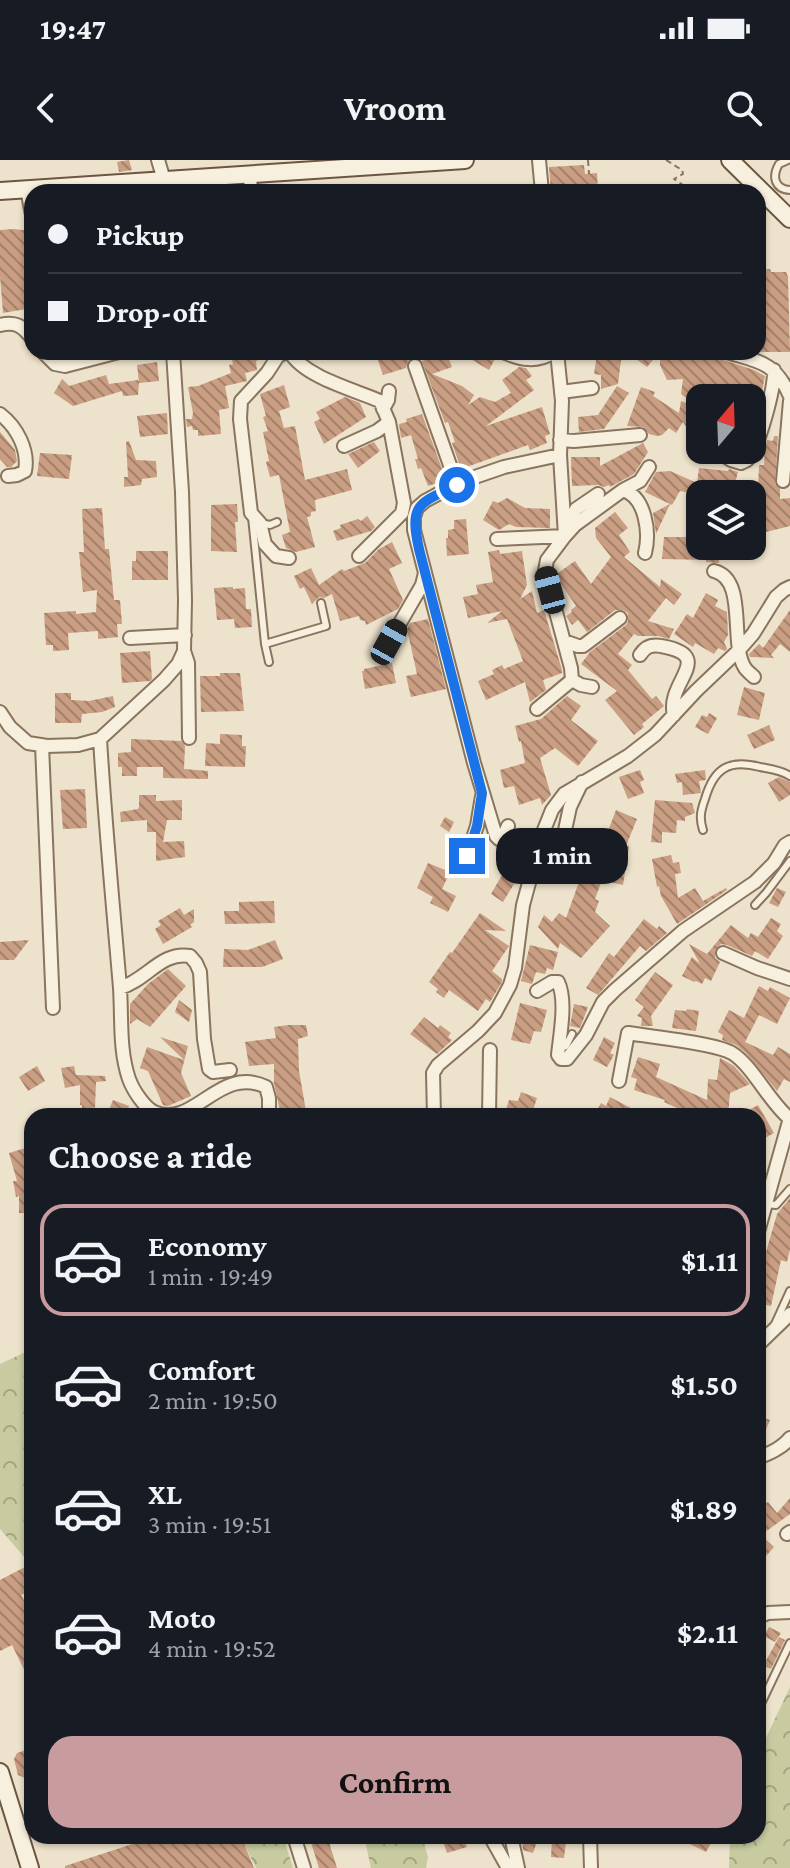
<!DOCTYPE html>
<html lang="en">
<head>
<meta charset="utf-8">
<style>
	:root { --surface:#171b24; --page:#20242c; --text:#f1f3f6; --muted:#9ea1a6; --line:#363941; --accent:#c89c9f }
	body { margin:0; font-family:"Crimson Pro",serif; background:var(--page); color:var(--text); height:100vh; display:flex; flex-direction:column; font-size:30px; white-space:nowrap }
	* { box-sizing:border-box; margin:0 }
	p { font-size:26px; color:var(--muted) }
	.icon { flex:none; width:44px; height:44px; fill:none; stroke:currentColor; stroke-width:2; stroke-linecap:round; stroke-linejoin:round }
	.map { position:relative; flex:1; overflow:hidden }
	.side { position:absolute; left:24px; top:948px; width:742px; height:736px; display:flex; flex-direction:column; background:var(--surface); border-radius:24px; box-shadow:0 2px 6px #0004 }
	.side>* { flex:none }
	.banner { position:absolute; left:24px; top:24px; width:742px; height:176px; border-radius:24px; box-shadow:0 2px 6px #0004; display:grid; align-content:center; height:176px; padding:0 24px; background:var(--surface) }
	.needle { width:52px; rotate:19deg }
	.buttons { position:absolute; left:686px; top:224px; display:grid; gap:16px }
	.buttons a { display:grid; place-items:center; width:80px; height:80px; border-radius:16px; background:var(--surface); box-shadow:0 2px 6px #0004; font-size:40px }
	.end { position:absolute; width:36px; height:36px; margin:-18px; border:10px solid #1a73e8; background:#fff; box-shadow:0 0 0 4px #fff }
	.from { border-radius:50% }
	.bubble { position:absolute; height:56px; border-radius:24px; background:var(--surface); box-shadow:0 2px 6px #0004; font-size:26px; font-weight:700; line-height:56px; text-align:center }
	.car { position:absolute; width:24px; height:48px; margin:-24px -12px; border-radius:10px; box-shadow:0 0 6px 2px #0007; background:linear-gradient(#222 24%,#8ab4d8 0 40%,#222 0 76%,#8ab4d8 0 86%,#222 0) }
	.banner b { display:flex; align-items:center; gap:28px; height:76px; font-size:30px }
	.banner b+b { border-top:2px solid var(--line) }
	.banner i { width:20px; height:20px; background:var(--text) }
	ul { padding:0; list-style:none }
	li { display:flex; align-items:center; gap:24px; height:112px; margin:0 16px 12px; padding:0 8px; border:4px solid transparent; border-radius:24px }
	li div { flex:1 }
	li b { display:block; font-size:30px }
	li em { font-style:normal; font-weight:700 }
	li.current { border-color:var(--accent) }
	li>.icon { width:72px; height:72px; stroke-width:1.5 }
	h2 { padding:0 24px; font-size:36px; line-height:96px }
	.cta { display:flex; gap:16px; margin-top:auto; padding:16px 24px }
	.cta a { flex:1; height:92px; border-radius:24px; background:var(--accent); color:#111; font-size:32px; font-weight:700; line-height:92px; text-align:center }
	.status { display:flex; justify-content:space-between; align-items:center; height:56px; padding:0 40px; background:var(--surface); direction:ltr }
	.status svg { height:22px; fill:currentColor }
	header { display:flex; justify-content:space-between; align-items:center; height:104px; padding:0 24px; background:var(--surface); font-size:36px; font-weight:700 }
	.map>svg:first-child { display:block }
</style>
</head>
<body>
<div class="status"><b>19:47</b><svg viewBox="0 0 49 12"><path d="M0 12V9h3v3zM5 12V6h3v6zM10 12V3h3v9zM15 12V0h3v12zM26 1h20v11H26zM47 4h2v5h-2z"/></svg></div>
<header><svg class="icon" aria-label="back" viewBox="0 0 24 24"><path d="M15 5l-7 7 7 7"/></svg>Vroom<svg class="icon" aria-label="search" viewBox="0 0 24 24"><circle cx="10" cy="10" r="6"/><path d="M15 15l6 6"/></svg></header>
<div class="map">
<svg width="790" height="1708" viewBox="0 0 790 1708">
	<defs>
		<pattern id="forest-crowns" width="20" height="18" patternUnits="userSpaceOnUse" patternTransform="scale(2)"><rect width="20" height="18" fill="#c7cb9f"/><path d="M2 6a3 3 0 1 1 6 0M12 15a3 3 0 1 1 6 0" fill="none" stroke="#a3a581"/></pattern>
		<pattern id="building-back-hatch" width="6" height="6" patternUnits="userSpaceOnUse" patternTransform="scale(2)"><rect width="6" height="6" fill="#c99e83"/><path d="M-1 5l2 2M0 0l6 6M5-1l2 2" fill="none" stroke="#a4816b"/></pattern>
	</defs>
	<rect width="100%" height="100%" fill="#ede2cb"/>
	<path fill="url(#forest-crowns)" d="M32 1189V1406L0 1369V1204Z
		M790 1527V1708H729L730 1676H758V1595Z
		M240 1676H283L293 1708H256Z
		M364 1676H422L428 1697 426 1708H371Z"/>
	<path fill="url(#building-back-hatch)" d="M129 0 132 10 119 12 117 2Z
		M584 5 585 14 597 13 598 32H551L549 7Z
		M14 69 30 71 32 82V148L3 153 0 116V70Z
		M761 109H770L771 112H786L788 117 790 192H758V146L762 123Z
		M230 192H270L268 195 256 201 257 210 245 213 247 221 225 226 229 248 219 250 221 274 198 276V270H193L192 266 187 267 186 259H192L193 253 188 227 198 226 231 213 229 205 233 204Z
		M375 192H411L413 197 408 201 406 208 383 215Z
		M446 192 452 207 432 214 462 226 474 235 468 245 480 237 495 242 511 233 502 220 519 207 526 208 532 216 526 220 534 230 486 266 542 247 550 274 545 276 547 283 530 290 528 285 461 309 452 283 455 282 448 262 445 263 422 201Z
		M459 192H490L496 197 489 210Z
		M605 192H622L618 224 601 229V215L594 214 597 194H604Z
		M641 192H645L653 200 647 207 636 199Z
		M660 192H690L691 200H723L754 210 765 216 762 231 751 228 750 234 719 225V238H700V288L683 262 676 273 669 268 662 275 657 276 649 274 643 267 627 266 641 227 655 232 653 236 679 253 681 241 699 248 681 234 683 219 667 220 660 205Z
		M157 202 159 221 139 223 138 235 123 236 122 231 73 246 54 233 62 219 69 226 106 215 109 224 138 220 139 222 137 205Z
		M284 225 290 247 279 251 284 268 295 266 305 320 347 309 352 330 315 340 316 351 311 352V356L307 357 315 387 296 392 286 388 282 375 290 372 279 315 270 317 266 302 269 301 263 272 268 271 263 257 266 256 260 234Z
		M617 226 629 233 604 269 579 272 578 257 598 255Z
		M345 237 360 243 366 257 324 284 314 262 320 259 316 252Z
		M167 253 168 274 140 277 137 256Z
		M422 254 446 320 428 326 421 308 418 309 415 299H418L411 275 401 278 399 264 407 262 406 259Z
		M0 272 15 290 17 301 11 307H7L0 299Z
		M774 276H778L775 324 780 329V339L790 338V366L762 373 759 358H765L766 344 752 342V334L700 335 680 331 672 345 670 344 656 374 653 353 670 344 645 332 656 312 670 311 697 323 699 308 728 311 729 309 738 312 735 323 758 328 759 305H764L765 286 767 280 773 281Z
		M129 281 136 300 156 301 157 317 142 319 141 325 124 327V317H128L126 282Z
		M374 282 380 291 358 308 348 294Z
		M643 283 648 292 634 314 610 327 609 325 604 327 598 325 572 326 571 297H600V306Z
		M40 293 72 295 69 319 37 316Z
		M507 338 525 348 550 349V368L516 367 509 364 499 370 483 360 493 341 498 343Z
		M237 344 238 362H235L237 392 211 391V345Z
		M102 348 105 389H109L114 440H120L122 464H117L118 477 98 479V471L68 473 69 490 53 491V485H46L44 453 76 451V454L96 452 97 430 83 432 79 392H84L82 349Z
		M615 352 628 368 619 375 630 392 624 397 660 427 661 419 682 434 674 445 666 438 648 461 674 469 669 479 658 476H638L634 474 618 494 632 505 628 510 652 539 656 536 664 546 642 564 644 567 634 575 605 540 617 531 581 504 590 492 626 465 628 461V453L623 450H615L587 472 578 460 572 465 566 456 572 452 571 450 576 446 555 415 575 401 591 424 611 397 596 378 595 368Z
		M367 356 375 367 371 371 337 381 333 371 341 368 340 365 358 359 361 361Z
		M466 359 469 394 447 396 446 378H448V370L454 369V360Z
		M664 377H700V386H720L719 403 706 402V400L662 399Z
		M392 382 402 403 389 409 403 440 398 449 366 465 365 461 360 460 359 456 340 461 332 434 324 438 319 437 312 444 304 427 300 429 294 416 311 408 319 425 342 409 344 411 365 403 379 389Z
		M499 390 500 394 522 391 527 425 520 439 532 431 537 453 544 450 562 510V513L543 520 546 530 530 542 525 522 486 540 478 521 494 514 492 510 502 505 504 509 523 501 507 459 487 463 502 451 468 458 463 437 478 434 476 425 493 422 488 392Z
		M136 391H168V420H132V401H136Z
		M233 427V429L245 428 246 449H251L252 467 235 468 234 459 217 460 214 428Z
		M706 433 718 440 715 446 727 452 728 475 724 482 727 489 725 491 718 488 714 494 695 483 693 487 674 474 687 454 693 458Z
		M790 450V492L780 484 771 495 774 498 750 497 749 494 759 484 763 488Z
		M428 459 446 529 411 537 406 516 417 514 407 469 410 463Z
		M150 491 152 519 150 521 122 523 120 493Z
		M392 503 396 523 365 529 362 511H364V509Z
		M220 513H240L244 551 201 552 200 516H220Z
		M744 527 765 533 759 560 737 555Z
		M55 533H71V540L89 541 113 536 115 547 102 552 82 554 81 563H55Z
		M567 536 581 546 571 560 598 581 578 606 555 588 540 598 551 635 542 645 540 638 519 645 514 626 504 628 500 610 525 603 521 581 519 582 515 566 541 559Z
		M709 553 717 558 708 574 695 567 702 555 707 557Z
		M769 565 775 580 754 589 747 575Z
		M220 574 242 575V586H246L245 607 205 606 206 583 220 584Z
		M131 579 181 581 185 586 184 609 208 611V619L163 618V607H137V616H122V607H118V593L131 592Z
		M640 610 644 620 640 622 644 633 628 639 619 617Z
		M705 610 706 620 699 621 701 633 683 635 682 622 677 623 675 614Z
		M779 617 790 622V635L779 642 768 623Z
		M85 629 87 668 63 669 60 630Z
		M139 635H156V641L182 640V660H167L163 682 184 681 185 697 156 701V672H147V660L121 662 120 652 138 649 139 647Z
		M655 640 692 643 695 653 685 657V661L677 660 676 673 662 672V683L651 682Z
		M616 650 637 659 626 686H629L623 725 602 720 595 739 599 741 595 752 610 766 581 798 560 783 558 789 538 767 544 755 552 762 559 753 566 758 584 708 579 707 584 679 591 680 592 676 605 679Z
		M445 657 454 662 449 672 440 666Z
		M671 695 673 703 679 702 681 713 675 714 678 738 695 728 703 741 726 728 727 730 677 764 661 736 659 726 657 727 652 699Z
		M428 703 450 712 442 729 456 736 448 752 430 743 433 737 417 728Z
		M509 703 522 711 503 742 491 734Z
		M777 728 786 732 778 747 769 743Z
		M274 741 275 763 225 764 224 751H239V742Z
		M180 748 184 755 194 749V762L190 765 192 767 163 784 155 769 161 765 158 761Z
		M480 753 506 771 485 770 509 786 492 811 502 819V822L490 842 486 839 478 851 449 830 444 838 436 832 438 829 429 822 450 792 452 793Z
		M771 758 781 764 777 771 783 776 768 799 755 791 752 796 727 785 721 784 715 790V798L720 802 711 821 705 818 702 824 696 821 694 822 682 816 692 797 700 804 689 784 707 794 731 765 748 778 751 773 758 777Z
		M644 759 657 769 659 766 667 773 646 791 640 786 598 835 586 828 609 793 614 797Z
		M29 780 14 800H0V782Z
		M275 780 283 799 262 807H223L224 789 248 790Z
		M530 785 558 792 553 810 547 808 545 814 536 812 532 824 521 821Z
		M168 809 186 826 150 867 137 859 130 864V844L148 824Z
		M655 812 673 825 651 856 653 866H641L642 858 637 856 644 847 635 840Z
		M759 826 768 831 770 827 790 838 777 864 759 855 745 882 773 895 778 887 790 894V922L784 919 777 931 746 893 736 885 722 880 723 875 718 872 729 850 744 858Z
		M179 840 192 850 189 862 175 852Z
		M520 843 547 850 541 872 534 871 530 884 511 880Z
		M574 844 588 847 580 868 570 866Z
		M687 849 699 851 696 871 672 868 675 850 686 851Z
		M424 857 438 868 440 865 451 873 448 877 452 880 437 894 410 874Z
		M288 865H306L308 876 298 879 299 911 306 951 295 953 296 956H281L274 923V904L249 906 245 882 276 878 274 867Z
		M160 877 188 886 181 913 191 936 168 946 163 945 148 911 140 908 147 887 184 900Z
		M604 877 615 883 610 893 614 895 607 907 593 900Z
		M638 897 660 904 656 917 707 940 708 919 717 920 720 898 734 906 750 924 730 933 728 956H694L664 942 665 940 634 930 637 919 631 917Z
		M37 906 45 921 28 931 19 917Z
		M74 906 76 915 105 916 106 921 96 922 95 948 93 947V956H82V945H80V925L65 928 61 908Z
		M521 932 537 938 531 956H504L509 940 518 941Z
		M610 937 646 956H594L601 943 606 946Z
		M113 940 129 946 126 956H117L108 952Z
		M758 945 774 973 758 982V956H738Z
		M32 986V1017H27L32 1053H19V1036L16 1037 13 1021H17L9 993Z
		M790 1038V1089L787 1102 781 1100 771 1146 758 1143V1124L760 1113 777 1054Z
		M761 1257 770 1260 758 1288V1265Z
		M790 1338V1354L761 1375 774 1387 758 1405V1349L768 1342 777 1353Z
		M25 1407 32 1420V1430L21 1435 32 1454V1526L12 1485 0 1491V1420Z
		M769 1467 781 1473 775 1482 764 1476Z
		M779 1477 785 1480 771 1509 763 1506Z
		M32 1588V1621L18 1615 14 1599 17 1593Z
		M157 1676H239L241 1681H243L254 1708H65V1706Z
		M309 1676H327L337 1708H319Z
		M441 1676H463L467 1687 447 1693Z
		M522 1676H539L533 1693 523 1690Z
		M694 1676H715L706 1692 690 1684Z
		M552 1680 566 1681 564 1698 551 1697Z"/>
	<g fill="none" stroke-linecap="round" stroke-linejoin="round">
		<g stroke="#89755f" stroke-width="10">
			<path id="lane" d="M788 0 779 4C772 16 774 29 790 30
				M252 357 265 484 269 502
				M260 363 270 365 277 362
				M265 484 326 466 321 443
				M703 670C699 658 701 650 705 639 714 608 729 599 760 607 770 609 781 610 790 616
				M755 745 766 733 790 701
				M559 888 566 886 572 874
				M765 1044 776 1045 790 1029
				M775 1164 790 1131
				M758 1324V1326
				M758 1550 790 1483"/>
		</g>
		<g stroke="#89755f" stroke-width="16">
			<path id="street" d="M158 0 164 20
				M539 0 542 32
				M249 15 252 32
				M27 29 32 55
				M0 165C16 161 22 166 32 178
				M43 192 55 204 65 206 119 192
				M286 192 278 196 267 213 241 241 240 259 251 353 260 363 265 384 276 396 289 398
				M290 192C304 217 355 230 380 241L389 262 404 343 402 353 359 396
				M503 192C521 200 537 203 554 192
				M557 192 562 241 560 295 565 376 547 400 545 411 571 508 572 520
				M727 192C760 202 775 202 790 236
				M415 206 457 325
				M561 232 592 228
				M383 249 388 240 389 231
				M0 254C17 267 29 290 25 311L17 315 8 316
				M560 280 574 281 640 275
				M344 286 377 271 389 262
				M720 293 731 300 741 303C743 302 746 301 747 300 759 289 775 226 774 210
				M783 321 790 241
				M623 330 640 321 649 307
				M567 370 576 349 598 334
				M565 376 575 365 623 330C646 337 650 373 645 393
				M497 379 565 376
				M714 411C748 419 729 484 745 508 747 511 751 514 754 517
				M130 478 185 475
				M564 481 578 486H583L620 458
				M389 482 422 425 425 413
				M184 491 188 503 189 578
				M640 495C645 487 651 484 661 486 718 496 665 522 674 555
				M572 520 581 525 592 527
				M537 549 572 520
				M0 552 10 567 28 583 47 586 78 585 100 579 164 520 178 504 184 491 185 440 182 332 173 192
				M100 579C105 663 113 745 120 828 122 858 119 890 129 919 133 930 144 947 154 952 194 970 219 904 266 927L269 938V956
				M42 585 53 848
				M508 666 504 675 499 679 496 676 474 603 414 370V357L417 348 425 341 438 334 472 318 504 307 560 295
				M467 696 477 666 482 636
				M560 712 565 670 570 647 582 622
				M723 793 757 808 790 819
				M120 828C147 820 161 791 190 796L196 803 200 812 204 879 209 909 213 912 230 910
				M537 831 552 822H558C567 840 560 875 558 895L561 899H567L586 875 603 842 615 830 683 771 755 722 774 703 785 685 790 682
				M619 921 628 873C651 877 715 883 732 893 753 906 769 942 790 959
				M434 956 433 913 438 905 478 871 495 853 510 825 515 808 523 745 542 675 552 650 564 634 628 596 655 575 696 531 739 490 753 474 776 437 784 430 790 427
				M489 956 490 890
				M758 1072 790 958
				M758 1185 790 1154
				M758 1298C770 1293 782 1288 790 1278
				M787 1374 790 1372
				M758 1457 768 1453 790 1452
				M294 1676 304 1708
				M490 1676 508 1708
				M511 1676 518 1708
				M590 1676 591 1708"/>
		</g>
		<g stroke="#6c5642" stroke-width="20">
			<path id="secondary" d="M730 0 790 59
				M0 31 465 0
				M0 1612 30 1708"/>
		</g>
		<path stroke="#89755f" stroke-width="2" stroke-dasharray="6 4" stroke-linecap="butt" d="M588 0 589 14
			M666 0 682 10 683 14 674 19 692 31 689 32"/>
		<use href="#lane" stroke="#f8f0de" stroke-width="6"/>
		<use href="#street" stroke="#f8f0de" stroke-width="12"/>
		<use href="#secondary" stroke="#f8f0de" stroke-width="16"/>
	</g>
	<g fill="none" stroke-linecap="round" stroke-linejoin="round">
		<path stroke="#1a73e8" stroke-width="10" d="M457 325C419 344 409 343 419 389L482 633 477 666 467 696"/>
	</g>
</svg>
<div class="buttons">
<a><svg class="needle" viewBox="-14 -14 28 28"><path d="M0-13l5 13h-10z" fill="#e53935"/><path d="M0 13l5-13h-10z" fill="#9ea1a6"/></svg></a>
<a><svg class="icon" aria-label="layers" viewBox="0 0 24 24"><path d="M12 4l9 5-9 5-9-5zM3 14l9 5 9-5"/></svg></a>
</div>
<i class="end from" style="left:457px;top:325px"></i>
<i class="end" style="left:467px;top:696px"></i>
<div class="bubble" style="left:496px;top:668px;width:132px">1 min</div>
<i class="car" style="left:550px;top:430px;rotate:345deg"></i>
<i class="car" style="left:389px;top:482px;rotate:29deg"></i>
<div class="banner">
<b><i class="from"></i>Pickup</b>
<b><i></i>Drop-off</b>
</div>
<section class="side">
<h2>Choose a ride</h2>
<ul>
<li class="current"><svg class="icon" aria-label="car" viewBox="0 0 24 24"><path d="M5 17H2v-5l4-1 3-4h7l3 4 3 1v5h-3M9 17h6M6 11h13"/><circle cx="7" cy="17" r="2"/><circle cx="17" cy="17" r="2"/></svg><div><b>Economy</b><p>1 min · 19:49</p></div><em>$1.11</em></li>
<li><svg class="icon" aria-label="car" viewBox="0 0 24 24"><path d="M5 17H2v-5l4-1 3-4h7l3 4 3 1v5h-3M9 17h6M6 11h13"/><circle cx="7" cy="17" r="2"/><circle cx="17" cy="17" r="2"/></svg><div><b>Comfort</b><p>2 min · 19:50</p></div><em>$1.50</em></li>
<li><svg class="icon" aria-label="car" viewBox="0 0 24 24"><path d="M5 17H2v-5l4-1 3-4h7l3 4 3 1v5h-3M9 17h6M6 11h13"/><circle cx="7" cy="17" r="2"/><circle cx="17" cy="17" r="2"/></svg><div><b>XL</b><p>3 min · 19:51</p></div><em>$1.89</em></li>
<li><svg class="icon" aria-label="car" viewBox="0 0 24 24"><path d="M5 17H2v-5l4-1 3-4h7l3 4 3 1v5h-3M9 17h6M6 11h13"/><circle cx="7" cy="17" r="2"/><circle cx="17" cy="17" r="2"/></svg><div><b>Moto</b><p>4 min · 19:52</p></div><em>$2.11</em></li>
</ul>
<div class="cta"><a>Confirm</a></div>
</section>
</div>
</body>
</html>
